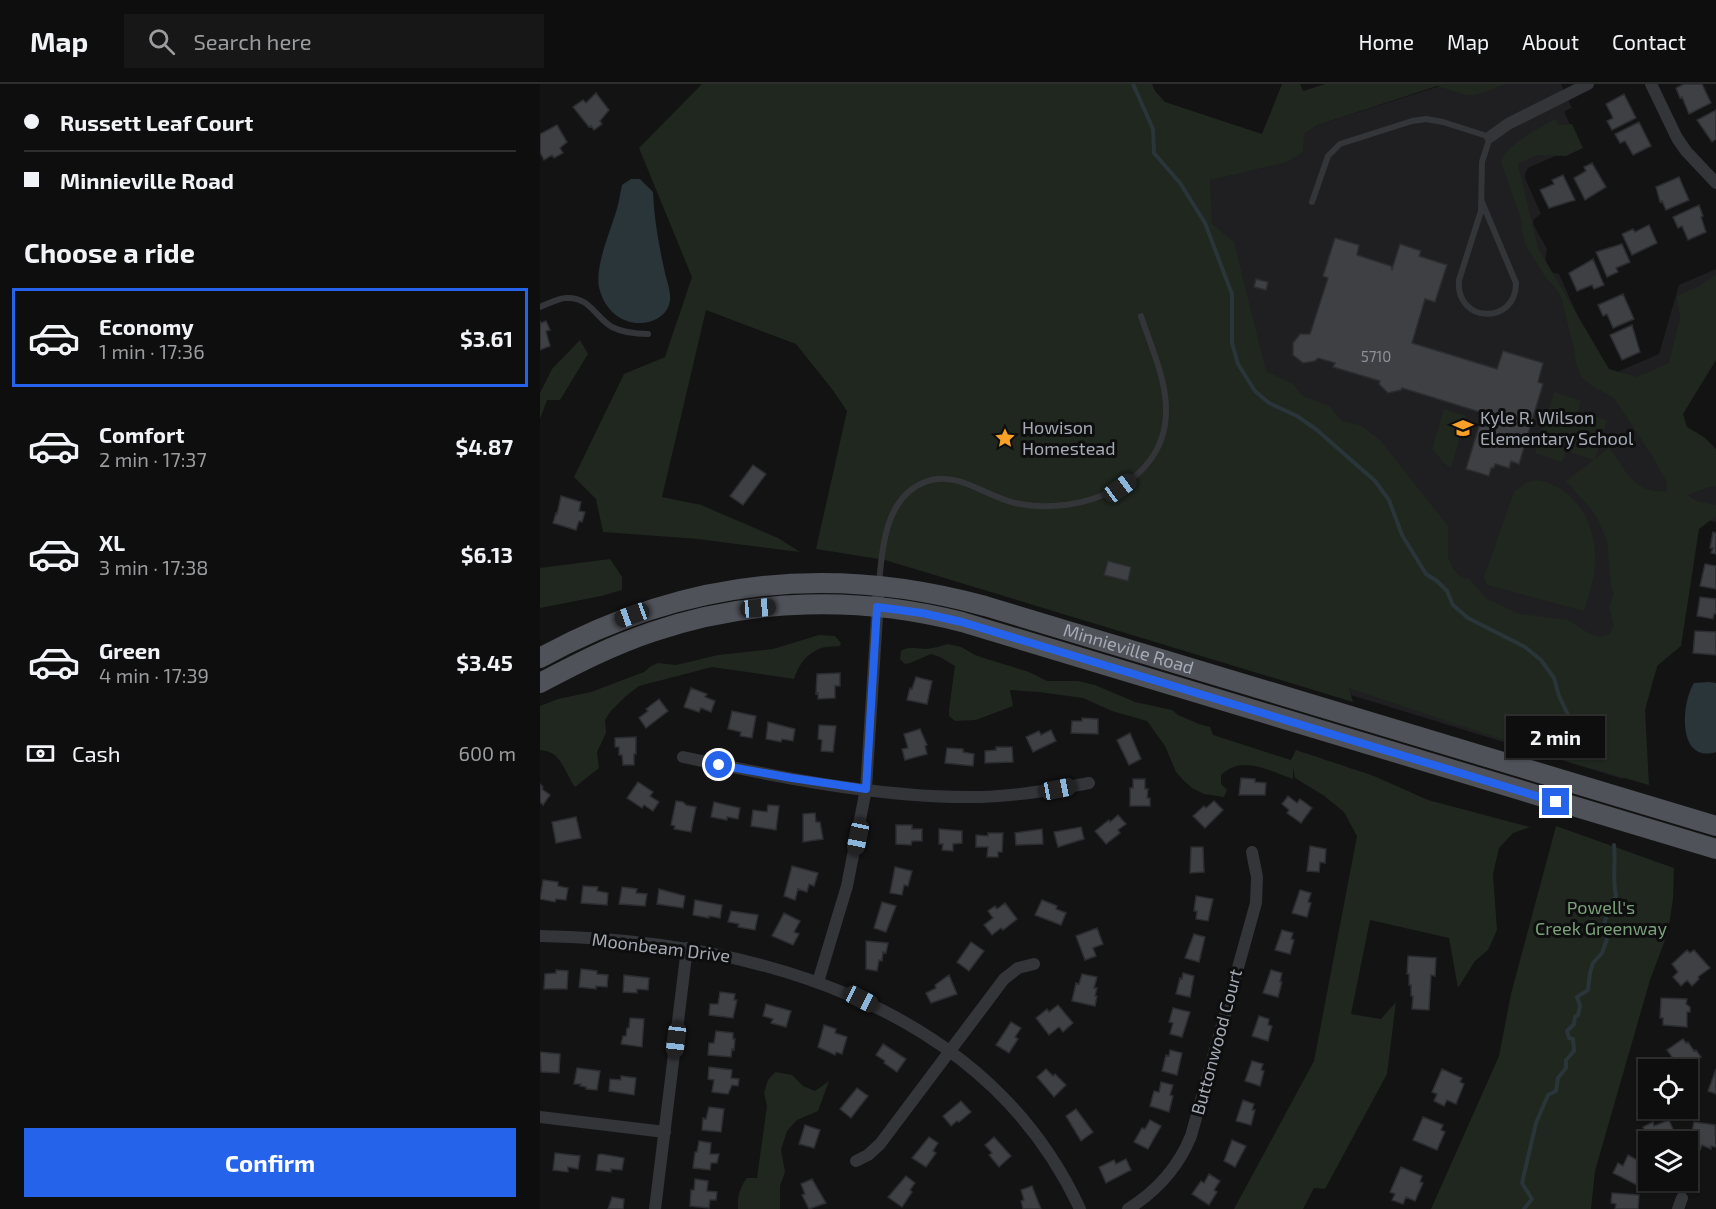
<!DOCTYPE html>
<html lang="en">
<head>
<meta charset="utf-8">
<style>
	:root { --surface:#0e0e0f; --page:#171718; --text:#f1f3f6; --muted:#9b9c9e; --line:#2e2e2f; --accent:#2563eb }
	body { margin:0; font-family:"Exo 2",sans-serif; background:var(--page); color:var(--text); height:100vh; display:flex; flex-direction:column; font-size:22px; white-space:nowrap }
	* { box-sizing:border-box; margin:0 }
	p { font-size:20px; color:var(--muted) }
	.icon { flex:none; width:33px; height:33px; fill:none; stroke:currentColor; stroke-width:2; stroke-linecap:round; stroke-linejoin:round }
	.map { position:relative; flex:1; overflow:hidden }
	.side { display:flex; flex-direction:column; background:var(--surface); width:540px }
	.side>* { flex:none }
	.hud { display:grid; align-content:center; height:132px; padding:0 24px; background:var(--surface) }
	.fabs { position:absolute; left:1098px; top:975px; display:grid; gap:12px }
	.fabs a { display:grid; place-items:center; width:60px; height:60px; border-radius:0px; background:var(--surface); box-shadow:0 2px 4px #0004,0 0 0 2px var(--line); font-size:30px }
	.end { position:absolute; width:27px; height:27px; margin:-14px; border:8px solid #2563eb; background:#fff; box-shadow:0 0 0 3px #fff }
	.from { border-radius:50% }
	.bubble { position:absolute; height:42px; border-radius:0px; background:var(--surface); box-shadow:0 2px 4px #0004,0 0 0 2px var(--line); font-size:20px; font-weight:700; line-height:42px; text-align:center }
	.car { position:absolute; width:18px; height:36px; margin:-18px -9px; border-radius:8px; box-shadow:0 0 4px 2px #0007; background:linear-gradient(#222 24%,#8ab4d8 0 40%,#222 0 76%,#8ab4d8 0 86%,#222 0) }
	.hud b { display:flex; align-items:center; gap:21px; height:57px; font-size:22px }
	.hud b+b { border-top:2px solid var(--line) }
	.hud i { width:15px; height:15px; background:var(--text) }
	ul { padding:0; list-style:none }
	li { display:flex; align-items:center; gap:18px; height:99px; margin:0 12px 9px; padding:0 12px; border:3px solid transparent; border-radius:0px }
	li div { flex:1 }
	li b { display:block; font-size:22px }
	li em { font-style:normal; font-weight:700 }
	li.active { border-color:var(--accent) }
	li>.icon { width:54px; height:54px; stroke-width:1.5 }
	h2 { padding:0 24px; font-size:27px; line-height:72px }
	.pay { display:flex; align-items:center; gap:15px; height:66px; padding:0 24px; font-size:22px }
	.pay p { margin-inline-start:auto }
	.cta { display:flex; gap:12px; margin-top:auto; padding:12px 24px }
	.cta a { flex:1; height:69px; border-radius:0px; background:var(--accent); color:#fff; font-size:24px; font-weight:700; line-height:69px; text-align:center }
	header { display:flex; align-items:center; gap:36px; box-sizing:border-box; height:84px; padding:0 30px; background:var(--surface); border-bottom:2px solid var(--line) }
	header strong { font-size:28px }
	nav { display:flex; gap:33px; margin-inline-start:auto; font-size:21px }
	.search { width:420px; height:54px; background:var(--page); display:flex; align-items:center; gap:15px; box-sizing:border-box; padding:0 21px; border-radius:0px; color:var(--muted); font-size:22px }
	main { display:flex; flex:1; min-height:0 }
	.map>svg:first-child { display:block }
</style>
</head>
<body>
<header>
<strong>Map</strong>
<div class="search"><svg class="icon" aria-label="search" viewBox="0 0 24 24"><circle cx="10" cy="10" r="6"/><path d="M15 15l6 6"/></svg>Search here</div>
<nav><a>Home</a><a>Map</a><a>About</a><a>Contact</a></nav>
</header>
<main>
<section class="side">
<div class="hud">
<b><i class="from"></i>Russett Leaf Court</b>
<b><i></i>Minnieville Road</b>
</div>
<h2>Choose a ride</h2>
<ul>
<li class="active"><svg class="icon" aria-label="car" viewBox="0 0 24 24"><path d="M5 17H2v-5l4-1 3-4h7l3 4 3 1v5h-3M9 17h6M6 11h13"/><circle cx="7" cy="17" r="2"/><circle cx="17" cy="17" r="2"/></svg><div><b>Economy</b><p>1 min · 17:36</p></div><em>$3.61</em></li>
<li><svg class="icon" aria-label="car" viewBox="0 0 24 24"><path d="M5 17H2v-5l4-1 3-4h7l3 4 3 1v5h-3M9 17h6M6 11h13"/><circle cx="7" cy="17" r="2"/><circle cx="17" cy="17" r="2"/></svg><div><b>Comfort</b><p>2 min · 17:37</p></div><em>$4.87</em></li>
<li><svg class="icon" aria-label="car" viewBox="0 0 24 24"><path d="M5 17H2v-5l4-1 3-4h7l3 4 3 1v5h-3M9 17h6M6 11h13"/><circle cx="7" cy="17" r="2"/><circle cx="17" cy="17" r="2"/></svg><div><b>XL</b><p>3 min · 17:38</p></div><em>$6.13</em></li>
<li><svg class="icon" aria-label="car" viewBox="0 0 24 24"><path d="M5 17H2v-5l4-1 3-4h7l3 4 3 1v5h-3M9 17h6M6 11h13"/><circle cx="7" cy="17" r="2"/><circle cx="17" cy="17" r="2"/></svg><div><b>Green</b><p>4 min · 17:39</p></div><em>$3.45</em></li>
</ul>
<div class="pay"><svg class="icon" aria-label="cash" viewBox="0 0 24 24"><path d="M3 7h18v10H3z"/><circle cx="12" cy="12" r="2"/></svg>Cash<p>600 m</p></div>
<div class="cta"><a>Confirm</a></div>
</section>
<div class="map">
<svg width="1176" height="1125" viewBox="0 0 1176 1125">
	<rect width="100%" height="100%" fill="#131314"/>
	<path fill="#1f1f21" d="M906 0H1021L1032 24 1025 27V30L1040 61 988 84 985 90V94L1001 130 994 135 993 140 1007 165 1005 178 1011 188 1019 190 1065 293 1119 270 1139 201 1176 185V268L1135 337 1176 390V438L1162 435 1147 443 1123 566 1101 631 1083 695 811 611 640 85Z"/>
	<path fill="#1f271f" d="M162 0H612L615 7 625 18 722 50 742 0H760L763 7 785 0H966L936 11H926L897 2 775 42 764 50 763 68 747 78 670 96 672 140 694 158 726 287 753 300 763 312 789 322 802 337 820 341 840 356 908 442V474L914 486 922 494 929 495 947 515 980 530 1028 536 1050 550 1060 553 1069 550 1074 542 1069 523 1074 510 1071 501 1067 457 1059 438 1052 426 1026 397 1054 376 1026 367 1022 378 995 369 1014 308 1041 317 1038 327 1067 336 1055 375 1069 364C1088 387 1092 410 1127 407L1126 397 1114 375 1074 314 1052 302 1041 293 1036 279 1034 265 1021 213 1015 203 1006 194 987 164 983 152 981 135 961 78C969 57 996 47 1015 35L1018 41 1032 40 1043 64 1026 72 996 71 978 80 998 164 1069 285 1097 293 1129 279 1140 234 1137 212 1159 202 1176 191V276L1143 330 1147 343 1164 353 1176 365V402L1165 404 1148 411 1156 417 1176 421V432L1159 445 1141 562 1117 582 1105 626 1109 701 1032 679 809 604 813 618 345 476 276 465 307 327 292 305 256 260 166 226 122 413 161 421 238 454 260 468 158 455 63 448 56 415 34 393 84 290 125 273 152 193 99 64Z
		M40 256 48 270 20 316H7L0 335V309L12 285Z
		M904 325 926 332 911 384 905 380 892 365Z
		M997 396C1035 402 1056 439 1055 476 1055 493 1049 511 1044 527L947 501 944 493 974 408 987 398Z
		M70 475 82 493V506L61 512 0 524V484Z
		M279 551 295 552 301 559 300 562C293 563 285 562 279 565 266 570 258 582 254 595L172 583 99 602 86 612 70 628 65 636 66 649 57 668 59 684 35 703C24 688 22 667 0 666V622L18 615 51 608 104 588 111 582 118 579 136 581 178 571 233 565Z
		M408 560 421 563 435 571 447 575 489 588 507 597H538L555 601 595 618 632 626 638 631 659 640 670 643 673 651 751 676 756 666 834 692 888 716 990 743 973 749 959 764 953 790 957 846 948 866 935 877 918 904 909 854 830 836 811 930 841 935 856 918 847 990 785 1105 774 1104 763 1125H694L774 977 817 752 804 728 783 711 755 694 753 684V695C730 687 702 670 681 691V700L687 706 684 713 664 710 652 704 643 696 636 688 625 662 607 637 572 627 543 614 499 608 470 606 473 622 436 636 415 637 409 632V625L415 582 400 573 391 570 370 579 365 580 360 575 361 567C370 561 377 565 387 565 394 564 401 562 408 560Z
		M1016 742 1134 784 1133 815 1128 848 1110 896 1055 1087 1051 1125H891L959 972 971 910Z
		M235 988 252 991 263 1002 275 1007 289 997 278 1027 257 1036 247 1047 241 1066 245 1088 240 1102V1125H198C197 1113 200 1103 207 1094H217L227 1022 224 1009 228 996Z"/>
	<path fill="#2a353a" d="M91 95H100L113 108C114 135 119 162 125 189 127 197 131 208 130 216 128 236 103 243 87 237 72 232 62 218 59 203 55 182 70 148 76 128 79 119 80 110 82 101Z
		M1169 598 1176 599V668C1137 680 1141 619 1154 599Z"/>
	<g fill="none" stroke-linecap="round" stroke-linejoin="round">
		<path stroke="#2a353a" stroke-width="4" d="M593 0 613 45 614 69 640 99 665 139 692 210V259L698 280 715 307 729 319 757 332 777 346 835 397 849 416 862 451 886 490 897 497 907 507 913 521 928 534 985 563 1001 576 1014 594 1019 612 1033 641 1047 653 1059 674
			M984 1125 992 1115 982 1099 996 1039 1008 1011 1016 1007 1018 994 1026 984V976L1034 967 1033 955 1029 954 1027 947 1034 940 1035 933 1038 931 1040 922 1037 913 1048 906 1050 889 1053 879 1062 869 1067 855 1063 846C1067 831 1066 824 1076 812 1072 793 1076 780 1074 761"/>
	</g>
	<path fill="#3f4044" stroke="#2c2d30" stroke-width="1.5" d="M1144 0H1162L1171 19 1149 30 1142 13 1140 14 1136 4Z
		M56 9 69 26 60 37 62 40 54 46 51 42 49 43 33 23 43 16 46 19Z
		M1084 10 1096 34 1072 46 1067 37 1073 34 1066 20Z
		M1176 26V55L1172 58 1157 36Z
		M1099 38 1111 62 1093 71 1085 57 1080 59 1075 50Z
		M17 41 27 58 20 64 23 69 14 74 12 71 4 76 0 68V50Z
		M1052 79 1066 103 1045 116 1034 94 1046 87 1044 83Z
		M1023 91 1035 116 1009 124 1000 106 1014 100 1012 96Z
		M1139 93 1149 116 1126 126 1122 117 1120 118 1116 103Z
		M1159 121 1163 132 1161 133 1166 148 1148 156 1142 142 1138 144 1133 133Z
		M1109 141 1117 159 1092 171 1082 150 1093 145 1095 148Z
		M795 154 819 161 817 171 851 182 852 185 860 160 881 167 879 172 907 181 895 218 885 215 872 259 957 285 963 267 1003 279 998 298 1003 300 979 380 971 377 969 384 955 380 954 384H951L949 392 926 385 943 329 862 304 861 306 848 309 839 300 840 297 793 283 795 279 778 274 775 277 763 279 753 271V259L760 250H770L788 194 783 192Z
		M1082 160 1090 178 1076 184 1078 188 1067 193 1056 168Z
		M1053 175 1064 201 1054 205 1052 201 1037 207 1029 189Z
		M716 195 728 198 726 206 714 203Z
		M1083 210 1094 235 1073 244 1067 230 1063 232 1058 221Z
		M0 237 1 239 6 237 10 246 6 247 10 262 0 266Z
		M1092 241 1100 268 1082 276 1070 251Z
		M213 381 226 390 203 421 190 412Z
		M21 412 41 418 39 427 45 428 42 438 39 437 36 446 13 439 16 429 17 430Z
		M1173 448 1176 449V470L1171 469 1173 464H1170Z
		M568 477 591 483 588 497 564 491Z
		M1165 480 1176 482V505L1160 502Z
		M1160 513 1176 515V530H1174L1173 535 1157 532Z
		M1155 547 1176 548V571L1153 569Z
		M300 589V602H295V614L278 615V609L276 610 277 590Z
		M376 593 392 597 387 620 367 616 370 604 372 605Z
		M151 604 167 610 165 613 175 617 171 628 161 624 159 628 144 623Z
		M119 615 128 627 106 644 99 634 108 627 106 625Z
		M192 627 216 632 212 654 200 652 201 648 188 645Z
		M542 634 558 635V650L531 649 532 637H542Z
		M228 638 255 645 253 657 242 655 241 658 226 655Z
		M279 641 296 642 293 668 281 667 282 656 278 655Z
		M380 645 387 661 385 662 387 670 365 676 362 665 368 664 364 650Z
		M511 646 516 657 493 668 486 653 499 647 501 651Z
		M590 649 601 675 589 681 577 656Z
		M96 653V670H94V681H83L82 671H79V663H75V654Z
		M456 663H472L473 678 445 679V667L456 666Z
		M407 664 423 665V668L434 670 433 682 405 679Z
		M701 694 715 695V698L726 699 725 711H699Z
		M593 695H605V705H608L607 714H610V722H590V704H593Z
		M98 698 113 708 110 712 119 718 113 727 104 721 102 724 87 714Z
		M0 700 3 703 2 705 10 711 3 721 0 718Z
		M748 712 757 719 760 715 772 724 761 739 747 729 749 726 742 720Z
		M136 717 143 718 146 721 156 723 151 748 134 745 135 742 131 741Z
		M674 717 683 726 665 744 653 732 664 722 666 724Z
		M174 718 200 724 198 735 187 733V736L171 733Z
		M228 721 239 722 236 746 211 742 213 726 227 728Z
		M275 729 276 738H280L283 755 263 758V730Z
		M578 731 586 740 578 746 580 749 566 760 555 747 569 736 570 738Z
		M36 733 41 754 16 759 12 738Z
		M356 741H372V745H382V757H372L371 761 356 760Z
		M541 743 544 755 518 763 514 748Z
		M399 745 422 747V759L413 760V767L402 766 403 760H399Z
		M502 745 503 760 476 761 475 749Z
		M448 749H463L462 768H458V773H447L448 763H436V751L448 752Z
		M770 762 786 765 785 779 780 778 779 788 767 787Z
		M651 763H663L664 788 650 789Z
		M252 782 278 789 274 802 269 800 267 808 258 805 255 816 244 812Z
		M355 783 372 787 368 802 364 801 362 811 350 809Z
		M3 796 18 798V802L28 804 26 816 16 815 15 818 0 815Z
		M43 802 58 803 57 807 68 809 67 821 41 819Z
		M82 803 97 805 96 809 107 810 105 822 79 820Z
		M119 805 145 812 143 824 117 820Z
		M760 806 771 809 768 818 771 819 767 833 752 829Z
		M656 812 673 815 668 837 656 835 657 827H654Z
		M155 816 182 821 180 834 169 832V834L153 831Z
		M502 816 517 822 516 825 526 829 521 841 495 831Z
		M342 818 356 822 346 848 334 844Z
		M465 819 477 835 463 846 461 844 452 851 444 841 453 834 448 827 455 822 457 825Z
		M191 827 218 831 215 846 198 843 199 840 188 838Z
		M244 829 260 837 254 848 259 850 253 861 232 852Z
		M557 844 563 860 553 864 556 872 545 876 536 852Z
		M742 846 753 849 751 855 754 856 750 870 735 866Z
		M654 850 665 853 659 878 645 874Z
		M326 857 348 859 346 869 343 868 342 877 339 876 337 887 326 885Z
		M431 858 444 867 429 887 417 878Z
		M1147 866 1150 869 1154 866 1170 884 1158 893 1159 895 1152 902 1147 896 1141 902 1133 893 1138 888 1132 880Z
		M868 872 896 874 895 892 891 891 889 926 872 925 873 912H871V901H869V890H867Z
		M41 885 57 887V890L68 891 67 903 56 902V905L39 903Z
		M16 886 28 887 27 905H4L5 890 16 889Z
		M731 886 742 889 740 898H742L738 913 723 909Z
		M643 889 654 892 650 913 636 910 640 894 642 895Z
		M542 890 557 893 554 904H557L555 912H557L555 922 532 917 536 899 539 900Z
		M84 891 109 894 108 906 97 905V909L83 908Z
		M409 891 417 910 391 919 386 909 396 904 395 901Z
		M180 908 195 910 194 916H197L193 934 169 931 170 920H178Z
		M1121 914 1147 915 1146 920 1150 923V928H1147V943L1123 941V934H1120Z
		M226 920 251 927 246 943 231 939 233 935 223 932Z
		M518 921 533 939 523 948 519 943 509 951 496 934 507 925 509 928Z
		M633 924 650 928 642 953 630 950 633 939 629 938Z
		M719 932 729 935 728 941 732 942 728 957 712 952Z
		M90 934 104 935 102 963 81 960 83 952H86L87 944H89Z
		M471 938 481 944 475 953 478 955 469 969 456 961Z
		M284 941 296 945 295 949 307 953 302 970 296 968 295 971 278 963Z
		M176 947 193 949V955H195L194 966 192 965 191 973 168 971 169 959H174Z
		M1143 955 1146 959 1148 958 1154 967 1156 966 1161 973 1141 986 1127 966Z
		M343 960 366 975 357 988 344 979 345 977 336 971Z
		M630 966 642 969 637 991 622 987 626 971 629 972Z
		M0 968 20 970 19 989 1 988Z
		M712 977 723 980 721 986 724 987 720 1002 705 997Z
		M169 983 192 986 191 994 199 995 198 1002 192 1001 188 1010 172 1008 174 996 168 995Z
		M37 984 60 987 57 1006 46 1005V1003L40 1002 41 1000H34Z
		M506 985 513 992 515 990 526 1001 514 1013 497 993Z
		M902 985 922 994 920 998 924 1000 916 1020 907 1016 904 1022 894 1017 897 1010 892 1008Z
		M1176 985V1010L1168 1007Z
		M81 992 96 994 94 1011 69 1007 70 995 81 996Z
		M621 998 633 1001 630 1011 633 1012 629 1028 610 1022 614 1007 619 1008Z
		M317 1004 328 1012 311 1034 300 1025Z
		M703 1016 714 1020 712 1026H715L711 1041 696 1037Z
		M421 1017 431 1028 419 1038 417 1037 411 1042 403 1032Z
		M169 1023 184 1025 181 1048 162 1046 163 1034 166 1035Z
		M536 1025 553 1048 541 1057 526 1032Z
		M883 1033 903 1041 901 1046 905 1048 897 1066 873 1056Z
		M610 1036 621 1042 608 1065 594 1058 602 1044 605 1045Z
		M1129 1036 1138 1057 1111 1058 1103 1043 1113 1038 1114 1042Z
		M1154 1038 1175 1041 1176 1063 1171 1062V1065L1162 1061 1160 1066 1149 1063Z
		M265 1041 280 1046 274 1064 259 1060Z
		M389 1053 398 1059 393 1067 396 1069 386 1083 372 1074Z
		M454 1053 471 1072 459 1083 449 1071 452 1069 445 1061Z
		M692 1056 706 1062 695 1083 684 1077Z
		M159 1057 171 1059 170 1070H179L177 1079H171L170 1086 153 1084 155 1068H157Z
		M15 1069 40 1072 38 1085 28 1083V1088L13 1086Z
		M61 1070 84 1074 82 1086 71 1085V1088L56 1086 58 1071Z
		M1088 1071 1106 1081 1097 1101 1073 1089 1078 1079 1083 1082Z
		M586 1075 591 1086 566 1099 559 1083 574 1076 576 1080Z
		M861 1083 882 1092 880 1098 883 1099 875 1117 866 1113 863 1120 852 1116 855 1110 850 1108Z
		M669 1090 680 1097 674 1106 677 1108 669 1121 652 1110 661 1097 664 1099Z
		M366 1092 375 1099 370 1106 372 1108 362 1123 348 1113Z
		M155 1095 168 1097 167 1107 177 1108 176 1116H170L169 1124 150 1122 151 1106H154Z
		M272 1095 286 1119 269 1125 262 1111 265 1110 261 1100Z
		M492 1102 501 1125H483L481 1117 484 1116 481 1106Z
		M1072 1109 1099 1111 1098 1125H1075L1076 1120 1071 1119Z
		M72 1113 84 1115 83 1125H68Z"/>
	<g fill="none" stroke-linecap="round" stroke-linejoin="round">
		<path stroke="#333539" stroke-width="6" d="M772 118 788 72 800 60 872 37 886 35 903 38 950 53 942 78 941 127 919 196C915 239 976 242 976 199L942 118
			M0 223C8 220 18 214 26 214 49 212 56 234 72 243 84 249 95 250 108 250
			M339 500C342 465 345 413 385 398 418 385 448 415 480 420 541 431 624 401 626 329 627 296 611 263 601 232"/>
		<path stroke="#333539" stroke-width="12" d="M1111 0 1137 54 1146 67 1176 99
			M950 53 968 40 1048 0
			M143 673C237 693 345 715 441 713 477 712 513 706 549 699
			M0 852C209 856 444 918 540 1125
			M278 898 307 802 326 705 339 501
			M0 1033 125 1048
			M316 1077 328 1071 340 1060 464 895 478 884 494 880
			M115 1125 147 864
			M588 1125C617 1107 638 1084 651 1052L716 819 717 793 712 768
			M1138 1125 1142 1114"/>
		<g stroke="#4f5259" stroke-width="20">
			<path id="s1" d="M0 574C141 496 289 479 445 522L1176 742"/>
			<path d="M0 599C36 580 73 561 112 548 211 514 321 512 422 538L1176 765"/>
		</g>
	</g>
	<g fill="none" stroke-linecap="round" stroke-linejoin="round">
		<path stroke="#2563eb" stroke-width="8" d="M179 681 252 694 326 705 337 523 382 529 422 538 1016 718"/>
	</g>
	<defs>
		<g id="school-bare" transform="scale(1.62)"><path d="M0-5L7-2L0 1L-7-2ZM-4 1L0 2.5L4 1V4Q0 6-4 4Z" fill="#f9a126" stroke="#0e0e0f" stroke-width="2.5" paint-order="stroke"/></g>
		<g id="sight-bare" transform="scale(1.62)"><path d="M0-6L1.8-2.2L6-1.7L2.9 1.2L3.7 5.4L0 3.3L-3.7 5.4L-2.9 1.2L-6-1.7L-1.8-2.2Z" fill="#f9a126" stroke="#0e0e0f" stroke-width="2.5" paint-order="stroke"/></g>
	</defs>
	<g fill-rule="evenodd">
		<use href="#school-bare" x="923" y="344"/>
		<use href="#sight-bare" x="465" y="354"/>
	</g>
	<g text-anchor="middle" stroke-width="6" stroke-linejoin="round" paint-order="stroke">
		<g font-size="15" fill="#8b9099">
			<text x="836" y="278">5710</text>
		</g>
		<g font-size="18" fill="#a4aab5" stroke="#0e0e0f" text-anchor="start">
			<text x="940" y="340">Kyle R. Wilson<tspan x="940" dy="21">Elementary School</tspan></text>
			<text x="482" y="350">Howison<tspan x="482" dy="21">Homestead</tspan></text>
		</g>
		<g font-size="18" fill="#a4aab5" stroke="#0e0e0f">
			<text dy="6" stroke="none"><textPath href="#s1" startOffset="610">Minnieville Road</textPath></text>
			<text transform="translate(121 864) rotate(7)" y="6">Moonbeam Drive</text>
			<text transform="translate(677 958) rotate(-75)" y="6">Buttonwood Court</text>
		</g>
		<g font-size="18" fill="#7aa17a" stroke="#0e0e0f">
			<text x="1061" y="830">Powell's<tspan x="1061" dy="21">Creek Greenway</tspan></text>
		</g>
	</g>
</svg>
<div class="fabs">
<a><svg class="icon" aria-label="locate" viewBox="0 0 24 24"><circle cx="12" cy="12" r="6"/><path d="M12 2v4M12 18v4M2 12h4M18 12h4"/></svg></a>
<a><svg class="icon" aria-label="layers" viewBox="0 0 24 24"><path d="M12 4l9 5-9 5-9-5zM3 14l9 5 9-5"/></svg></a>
</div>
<i class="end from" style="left:179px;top:681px"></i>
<i class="end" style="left:1016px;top:718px"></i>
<div class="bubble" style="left:966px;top:632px;width:99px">2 min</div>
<i class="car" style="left:580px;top:404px;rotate:54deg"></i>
<i class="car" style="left:218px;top:524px;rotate:85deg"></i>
<i class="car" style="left:92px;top:531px;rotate:250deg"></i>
<i class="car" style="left:518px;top:705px;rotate:79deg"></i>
<i class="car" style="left:318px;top:753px;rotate:192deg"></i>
<i class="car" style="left:321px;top:915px;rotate:117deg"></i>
<i class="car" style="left:136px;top:956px;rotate:187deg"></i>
</div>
</main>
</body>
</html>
